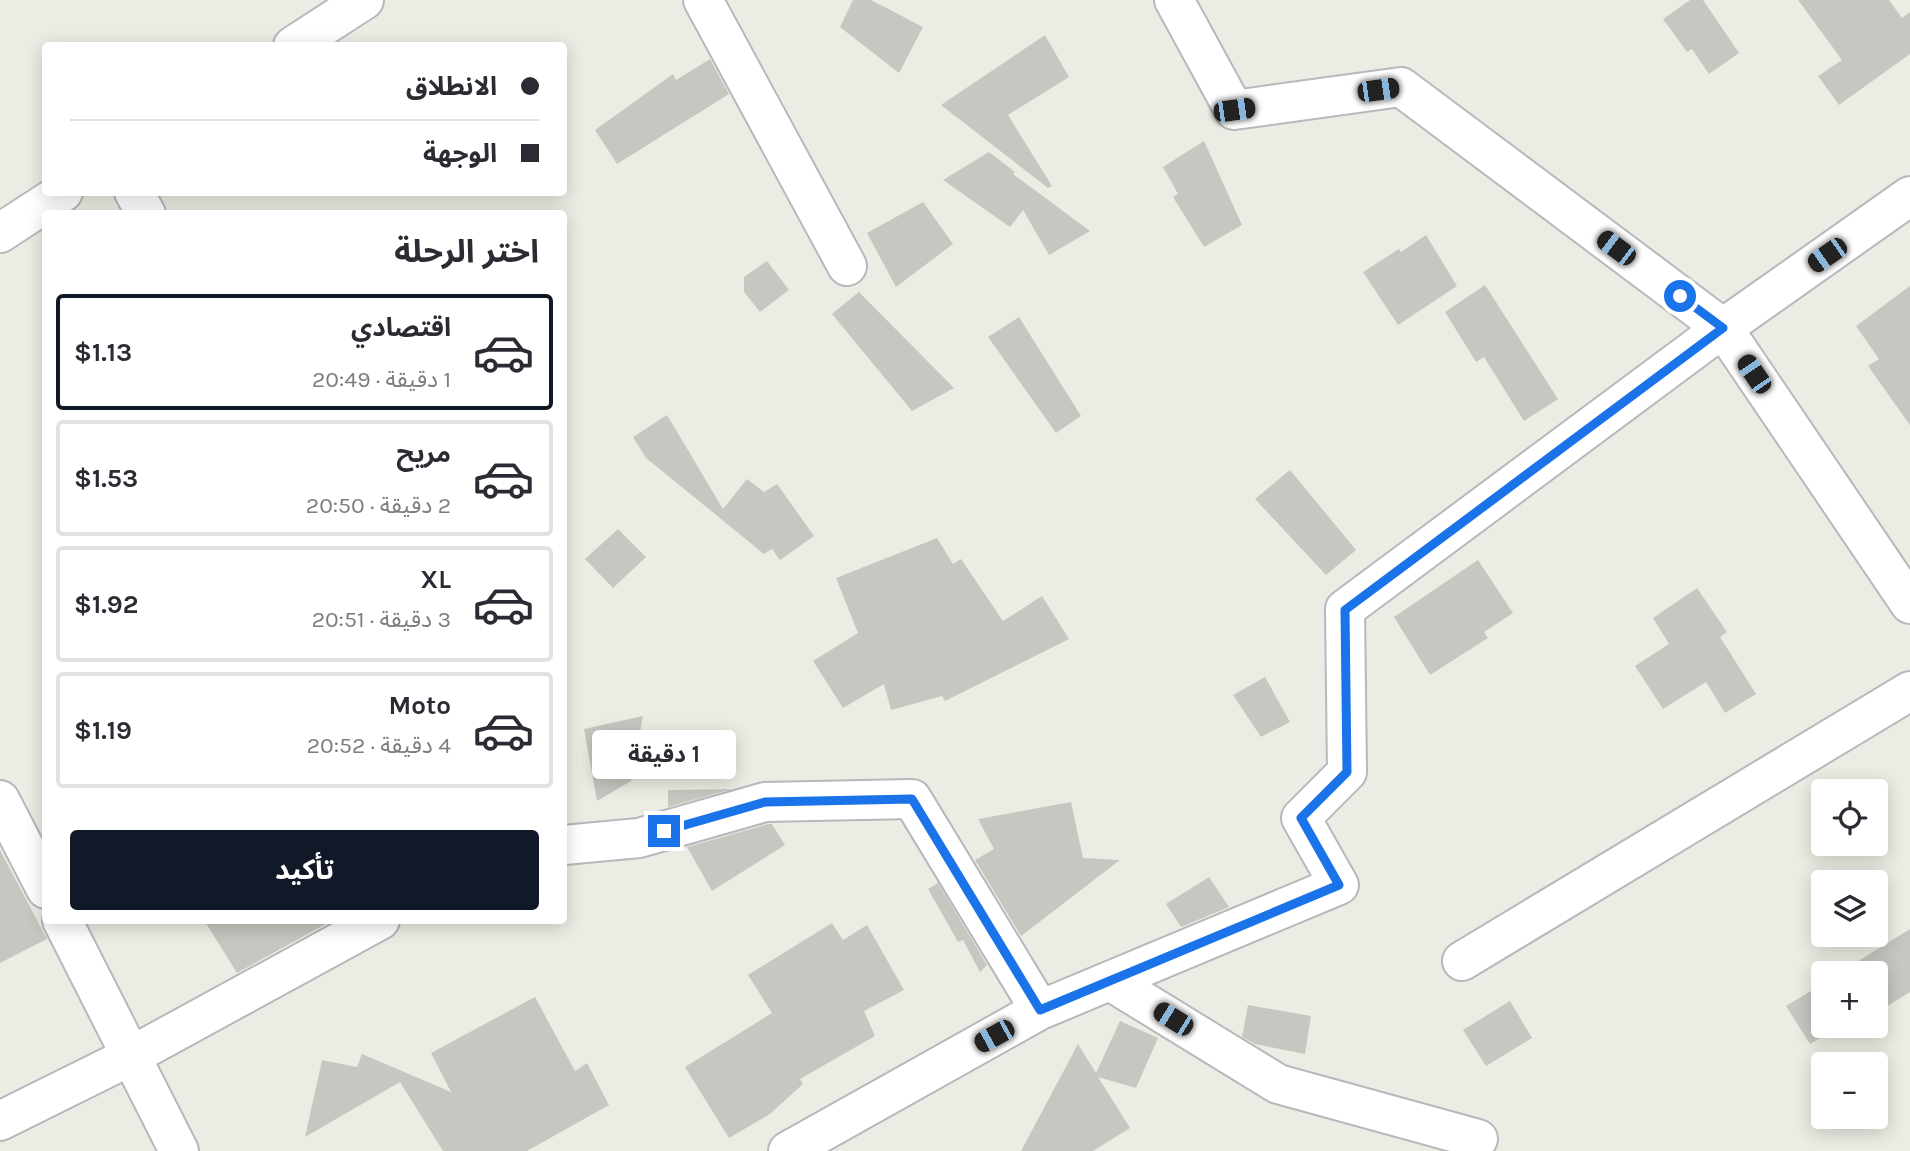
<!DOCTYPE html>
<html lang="ar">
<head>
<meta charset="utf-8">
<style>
	:root { --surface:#fff; --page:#f2f2f3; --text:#2b2b33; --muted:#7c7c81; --line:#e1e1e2; --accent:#111827 }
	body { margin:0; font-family:Karla,"Noto Sans Arabic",sans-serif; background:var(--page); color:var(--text); direction:rtl; height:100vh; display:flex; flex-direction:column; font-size:26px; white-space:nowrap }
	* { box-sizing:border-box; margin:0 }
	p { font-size:23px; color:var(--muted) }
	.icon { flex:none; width:38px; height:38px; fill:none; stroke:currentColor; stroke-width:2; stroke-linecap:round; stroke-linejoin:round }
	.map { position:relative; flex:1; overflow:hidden; direction:ltr }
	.details { position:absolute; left:42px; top:210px; width:525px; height:714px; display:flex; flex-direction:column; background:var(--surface); border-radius:7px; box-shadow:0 4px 18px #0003; direction:rtl }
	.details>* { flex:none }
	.hud { position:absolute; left:42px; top:42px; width:525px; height:154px; border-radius:7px; box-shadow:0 4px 18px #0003; direction:rtl; display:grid; align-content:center; height:154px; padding:0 28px; background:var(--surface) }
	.buttons { position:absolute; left:1811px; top:779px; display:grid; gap:14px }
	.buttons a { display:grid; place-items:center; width:77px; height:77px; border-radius:7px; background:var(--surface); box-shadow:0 4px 18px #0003; font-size:35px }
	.end { position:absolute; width:32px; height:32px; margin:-16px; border:9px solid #1a73e8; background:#fff; box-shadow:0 0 0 4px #fff }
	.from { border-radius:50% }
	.bubble { position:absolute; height:49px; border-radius:7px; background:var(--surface); box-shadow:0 4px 18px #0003; font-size:23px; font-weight:700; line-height:49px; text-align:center; direction:rtl }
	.car { position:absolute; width:21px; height:42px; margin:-21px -10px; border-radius:9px; box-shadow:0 0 5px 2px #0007; background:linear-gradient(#222 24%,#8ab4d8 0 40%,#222 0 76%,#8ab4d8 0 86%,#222 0) }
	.hud b { display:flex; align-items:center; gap:24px; height:66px; font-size:26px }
	.hud b+b { border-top:2px solid var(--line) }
	.hud i { width:18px; height:18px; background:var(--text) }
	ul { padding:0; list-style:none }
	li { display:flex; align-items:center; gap:21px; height:116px; margin:0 14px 10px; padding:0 14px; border:4px solid var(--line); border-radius:7px }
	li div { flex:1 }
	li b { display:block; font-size:26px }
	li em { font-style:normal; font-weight:700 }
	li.active { border-color:var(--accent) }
	li>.icon { width:63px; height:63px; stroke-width:1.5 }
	h2 { padding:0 28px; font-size:32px; line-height:84px }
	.action { display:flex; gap:14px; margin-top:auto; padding:14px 28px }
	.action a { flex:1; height:80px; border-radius:7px; background:var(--accent); color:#fff; font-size:28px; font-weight:700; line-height:80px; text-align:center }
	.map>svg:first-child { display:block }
</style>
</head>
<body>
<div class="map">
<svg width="1910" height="1151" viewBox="0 0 1910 1151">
	<rect width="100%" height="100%" fill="#edece4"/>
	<path fill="#c8c6c0" d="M853 0H871L923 27 899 73 840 27Z
		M1690 0H1703L1739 53 1709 74 1692 49 1687 52 1663 19Z
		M1798 0H1889L1902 18 1910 12V54L1839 105 1818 76 1842 60Z
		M1045 35 1069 77 1008 115 1052 186 1048 188 941 105Z
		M710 59 729 94 617 164 595 130 673 74 676 80Z
		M1204 141 1242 225 1204 247 1173 197 1178 194 1163 167Z
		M989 152 1015 172 1013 174 1090 231 1049 255 1023 210 1010 227 943 180Z
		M923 202 953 244 896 287 867 233Z
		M1426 235 1457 286 1398 325 1363 272 1399 249 1401 252Z
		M767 261 789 290 760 312 744 292V277Z
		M1485 285 1558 399 1524 421 1484 357 1476 362 1445 312Z
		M1910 286V425L1868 366 1879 359 1856 326Z
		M859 292 954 388 912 411 832 314Z
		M1019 317 1081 416 1056 433 988 337Z
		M667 415 723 509 747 479 764 492 777 484 814 536 780 560 772 549 764 554 646 458 633 437Z
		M1290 470 1356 550 1326 575 1255 499Z
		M618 529 646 557 613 588 585 559Z
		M937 538 953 564 961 559 1003 621 1042 596 1069 639 945 701 942 696 891 710 884 684 843 708 813 661 858 633 836 578Z
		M1478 560 1513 613 1484 632 1488 638 1430 675 1394 617Z
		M1697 588 1727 632 1720 637 1756 694 1725 713 1706 682 1663 709 1635 666 1669 644 1653 618Z
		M1265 677 1290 722 1261 737 1233 695Z
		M643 716 631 781 597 801 584 729Z
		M732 789 668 807V790Z
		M1071 802 1083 858 1120 860 1021 936 975 860 994 849 978 819Z
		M768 824H772L785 845 712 891 687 847Z
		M0 850 47 939 0 963Z
		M1209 877 1229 907 1181 927 1166 904Z
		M938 883 987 965 980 972 963 940 958 942 928 889Z
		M204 920H333L237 973Z
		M832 923 843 940 867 925 904 990 864 1011 875 1036 800 1079 803 1084 770 1114 729 1138 685 1067 772 1013 748 975Z
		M1910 929V992L1876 1013V973H1839Z
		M1824 983V1026H1841L1810 1044 1786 1006Z
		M535 997 575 1071 587 1063 609 1105 527 1151H443L400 1082 305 1137 322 1060 357 1067 362 1054 451 1092 431 1053Z
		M1510 1001 1532 1038 1486 1066 1463 1030Z
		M1248 1005 1311 1016 1305 1054 1255 1044 1242 1037Z
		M1120 1021 1158 1038 1136 1088 1098 1077 1130 1128 1093 1151H1021L1078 1044 1096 1073Z"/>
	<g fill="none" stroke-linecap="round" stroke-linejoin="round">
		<g stroke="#b6b8bc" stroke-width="42">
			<path id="street" d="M703 0 847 266
				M1174 0 1234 110 1401 87 1723 328 1910 604
				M293 46 364 0
				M134 192 146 214
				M0 233 63 192
				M0 800 46 889
				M564 845 639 838 765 802 912 799 1040 1010
				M62 920 179 1151
				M1462 961 1910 691
				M1110 981 1278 1084 1478 1139
				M0 1121 131 1056 380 920
				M788 1151 1040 1010 1339 885 1301 818 1347 772 1345 609 1723 328 1910 196"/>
		</g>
		<use href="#street" stroke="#fff" stroke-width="38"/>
	</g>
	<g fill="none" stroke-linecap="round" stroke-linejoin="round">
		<path stroke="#1a73e8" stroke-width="9" d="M664 831 765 802 912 799 1040 1010 1339 885 1301 818 1347 772 1345 610 1723 328 1680 296"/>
	</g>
</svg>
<div class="buttons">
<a><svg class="icon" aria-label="locate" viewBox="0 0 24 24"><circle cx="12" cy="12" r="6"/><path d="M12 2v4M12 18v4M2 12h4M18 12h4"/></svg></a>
<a><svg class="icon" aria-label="layers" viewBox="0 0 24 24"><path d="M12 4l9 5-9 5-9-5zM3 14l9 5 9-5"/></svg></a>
<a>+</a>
<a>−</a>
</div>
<i class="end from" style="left:1680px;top:296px"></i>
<i class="end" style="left:664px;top:831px"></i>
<div class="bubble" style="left:592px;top:730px;width:144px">1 دقيقة</div>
<i class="car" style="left:1378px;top:90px;rotate:82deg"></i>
<i class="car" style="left:1234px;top:110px;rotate:82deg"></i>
<i class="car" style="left:1616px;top:248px;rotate:307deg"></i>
<i class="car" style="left:1827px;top:255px;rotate:235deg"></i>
<i class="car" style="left:1754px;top:374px;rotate:326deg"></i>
<i class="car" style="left:1173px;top:1019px;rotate:302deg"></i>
<i class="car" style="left:994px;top:1036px;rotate:241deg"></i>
<div class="hud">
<b><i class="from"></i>الانطلاق</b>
<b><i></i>الوجهة</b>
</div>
<section class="details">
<h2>اختر الرحلة</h2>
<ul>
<li class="active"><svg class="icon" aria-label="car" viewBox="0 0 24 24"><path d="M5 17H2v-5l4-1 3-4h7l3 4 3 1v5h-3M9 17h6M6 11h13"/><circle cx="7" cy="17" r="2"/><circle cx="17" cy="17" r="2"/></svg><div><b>اقتصادي</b><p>1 دقيقة · 20:49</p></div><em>$1.13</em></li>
<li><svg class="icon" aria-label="car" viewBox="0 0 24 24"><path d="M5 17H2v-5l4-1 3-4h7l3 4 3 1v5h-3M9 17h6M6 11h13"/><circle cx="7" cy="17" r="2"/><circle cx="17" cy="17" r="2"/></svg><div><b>مريح</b><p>2 دقيقة · 20:50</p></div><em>$1.53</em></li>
<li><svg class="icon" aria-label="car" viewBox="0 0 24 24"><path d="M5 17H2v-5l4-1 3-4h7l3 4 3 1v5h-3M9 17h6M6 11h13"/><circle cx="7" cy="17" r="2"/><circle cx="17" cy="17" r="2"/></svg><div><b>XL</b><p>3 دقيقة · 20:51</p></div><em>$1.92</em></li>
<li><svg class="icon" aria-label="car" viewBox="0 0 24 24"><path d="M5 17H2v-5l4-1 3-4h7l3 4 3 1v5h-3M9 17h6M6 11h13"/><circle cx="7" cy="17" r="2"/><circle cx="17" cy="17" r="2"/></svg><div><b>Moto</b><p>4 دقيقة · 20:52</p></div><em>$1.19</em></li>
</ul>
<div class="action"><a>تأكيد</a></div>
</section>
</div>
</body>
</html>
